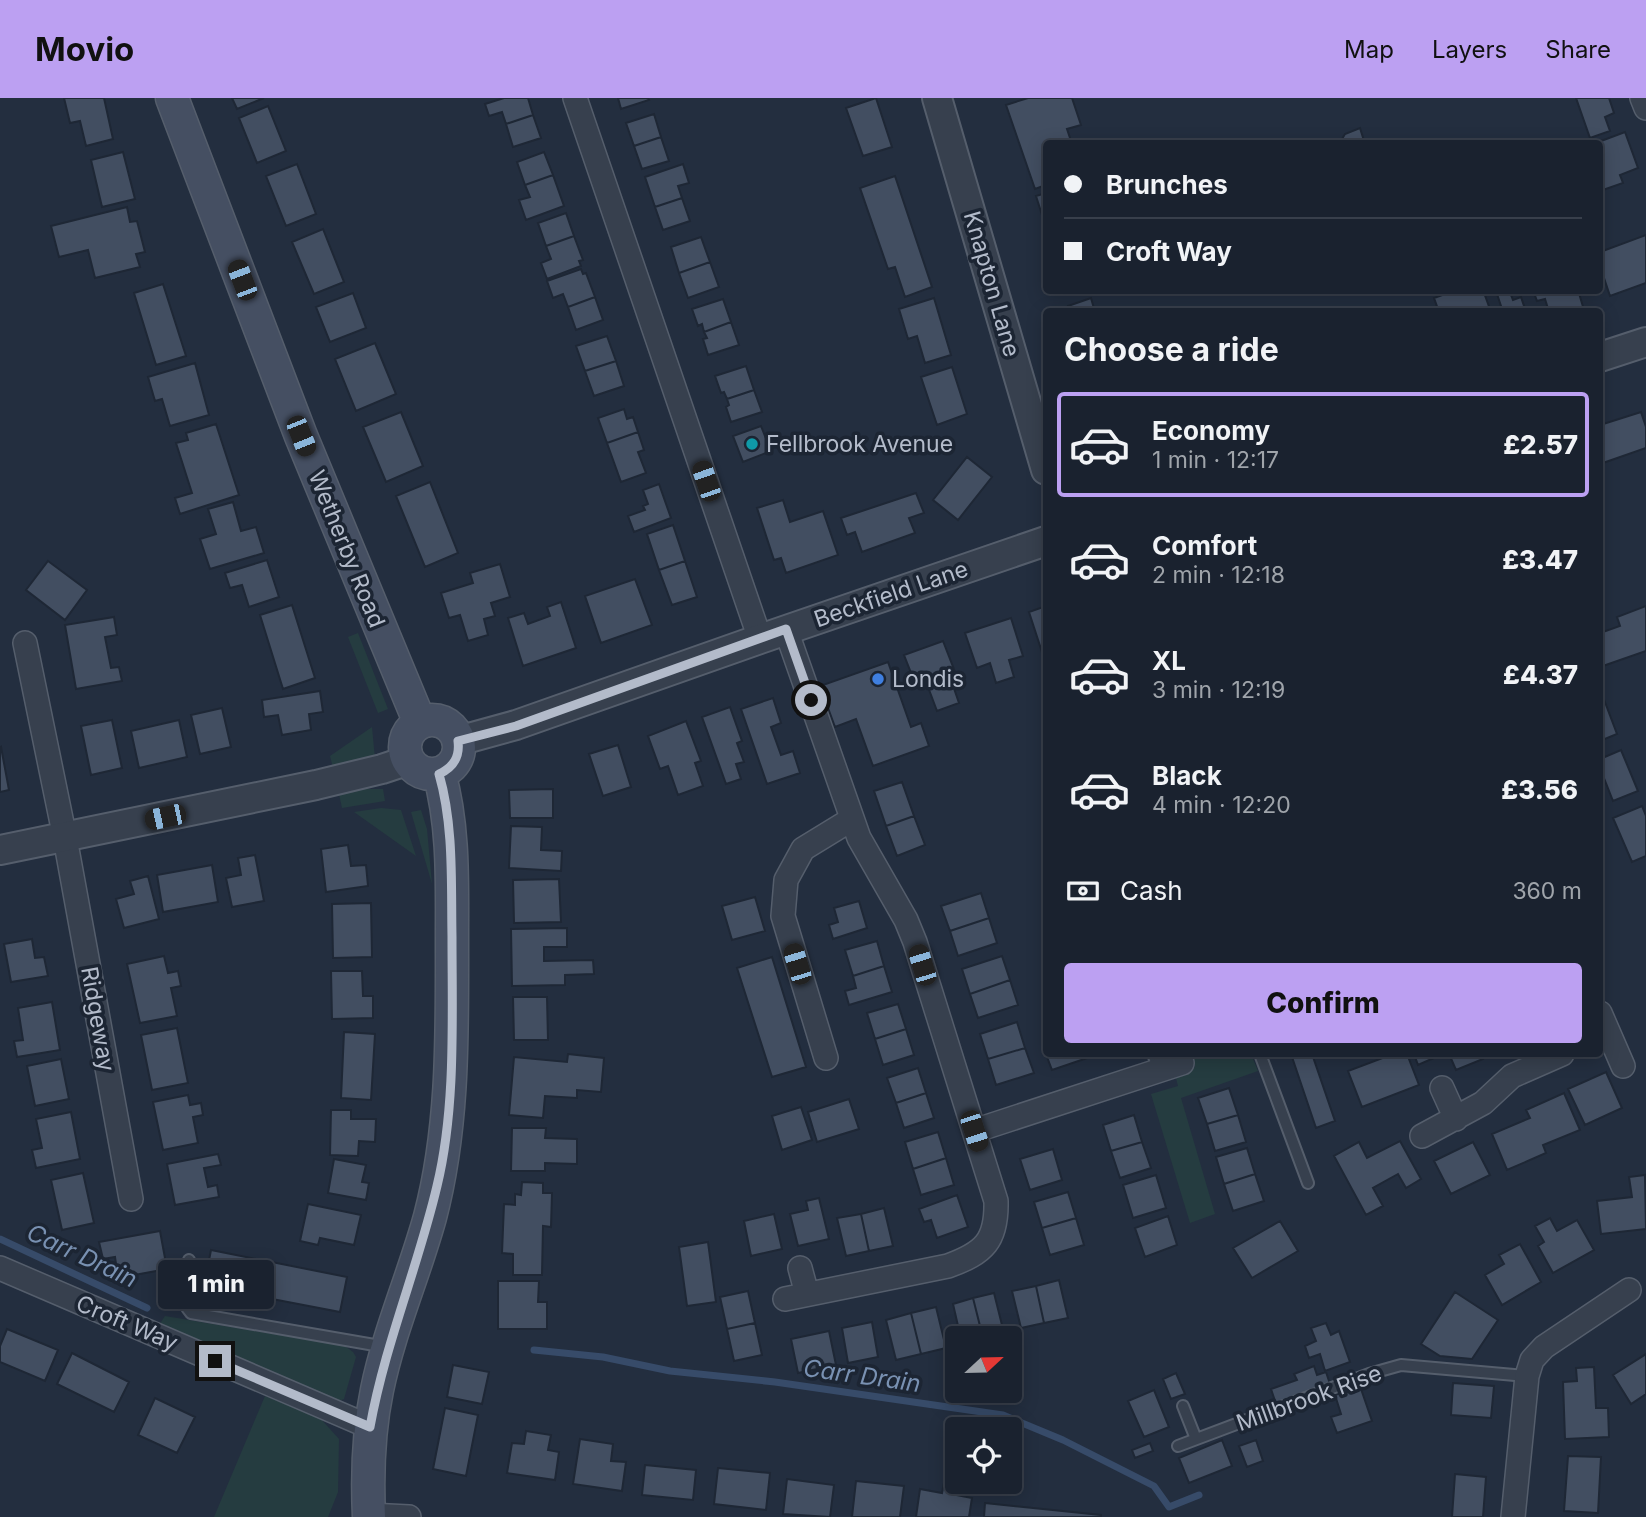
<!DOCTYPE html>
<html lang="en">
<head>
<meta charset="utf-8">
<style>
	:root { --surface:#1a222f; --page:#272f3b; --text:#f1f3f6; --muted:#9fa4aa; --line:#383f4b; --accent:#bca0f2 }
	body { margin:0; font-family:Inter,sans-serif; background:var(--page); color:var(--text); height:100vh; display:flex; flex-direction:column; font-size:26px; white-space:nowrap }
	* { box-sizing:border-box; margin:0 }
	p { font-size:23px; color:var(--muted) }
	.icon { flex:none; width:38px; height:38px; fill:none; stroke:currentColor; stroke-width:2; stroke-linecap:round; stroke-linejoin:round }
	.map { position:relative; flex:1; overflow:hidden }
	.drawer { position:absolute; left:1043px; top:210px; width:560px; height:749px; display:flex; flex-direction:column; background:var(--surface); border-radius:7px; box-shadow:0 4px 18px #0003,0 0 0 2px var(--line) }
	.drawer>* { flex:none }
	.guide { position:absolute; left:1043px; top:42px; width:560px; height:154px; border-radius:7px; box-shadow:0 4px 18px #0003,0 0 0 2px var(--line); display:grid; align-content:center; height:154px; padding:0 21px; background:var(--surface) }
	.needle { width:46px; rotate:68deg }
	.controls { position:absolute; left:945px; top:1228px; display:grid; gap:14px }
	.controls a { display:grid; place-items:center; width:77px; height:77px; border-radius:7px; background:var(--surface); box-shadow:0 4px 18px #0003,0 0 0 2px var(--line); font-size:35px }
	.end { position:absolute; width:32px; height:32px; margin:-16px; border:9px solid #b3bbca; background:#111; box-shadow:0 0 0 4px #111 }
	.from { border-radius:50% }
	.bubble { position:absolute; height:49px; border-radius:7px; background:var(--surface); box-shadow:0 4px 18px #0003,0 0 0 2px var(--line); font-size:23px; font-weight:800; line-height:49px; text-align:center }
	.car { position:absolute; width:21px; height:42px; margin:-21px -10px; border-radius:9px; box-shadow:0 0 5px 2px #0007; background:linear-gradient(#222 24%,#8ab4d8 0 40%,#222 0 76%,#8ab4d8 0 86%,#222 0) }
	.guide b { display:flex; align-items:center; gap:24px; height:66px; font-size:26px }
	.guide b+b { border-top:2px solid var(--line) }
	.guide i { width:18px; height:18px; background:var(--text) }
	ul { padding:0; list-style:none }
	li { display:flex; align-items:center; gap:21px; height:105px; margin:0 14px 10px; padding:0 7px; border:4px solid transparent; border-radius:7px }
	li div { flex:1 }
	li b { display:block; font-size:26px }
	li em { font-style:normal; font-weight:800 }
	li.selected { border-color:var(--accent) }
	li>.icon { width:63px; height:63px; stroke-width:1.5 }
	h2 { padding:0 21px; font-size:32px; line-height:84px }
	.pay { display:flex; align-items:center; gap:18px; height:77px; padding:0 21px; font-size:26px }
	.pay p { margin-inline-start:auto }
	.button { display:flex; gap:14px; margin-top:auto; padding:14px 21px }
	.button a { flex:1; height:80px; border-radius:7px; background:var(--accent); color:#111; font-size:28px; font-weight:800; line-height:80px; text-align:center }
	header { display:flex; align-items:center; gap:42px; box-sizing:border-box; height:98px; padding:0 35px; background:var(--accent); color:#111 }
	header strong { font-size:33px }
	nav { display:flex; gap:38px; margin-inline-start:auto; font-size:24px }
	.map>svg:first-child { display:block }
</style>
</head>
<body>
<header>
<strong>Movio</strong>
<nav><a>Map</a><a>Layers</a><a>Share</a></nav>
</header>
<div class="map">
<svg width="1646" height="1419" viewBox="0 0 1646 1419">
	<rect width="100%" height="100%" fill="#232e3f"/>
	<path fill="#253c40" d="M358 535 388 611 378 615 348 539Z
		M372 629 375 661 333 670 330 658Z
		M365 691H383L385 703 342 710 339 696Z
		M381 710 401 712 416 758 354 714Z
		M421 712 427 731 432 786 411 714Z
		M1192 956H1251L1258 973 1181 1000 1215 1116 1190 1125 1151 996 1178 988 1175 976 1195 969Z
		M165 1218 345 1248 353 1254 356 1259 344 1301 336 1304 159 1227Z
		M265 1298 320 1320 339 1341 338 1394 328 1419H214Z"/>
	<g fill="none" stroke-linecap="round" stroke-linejoin="round">
		<path stroke="#374b69" stroke-width="7" d="M0 1141 147 1210
			M534 1252 603 1259 670 1273 775 1284 1003 1317 1063 1342 1154 1388 1169 1409 1199 1397"/>
	</g>
	<path fill="#424e61" stroke="#1e2735" stroke-width="2" d="M64 0H104L113 41 86 48 80 23 70 25Z
		M232 0H264L237 11Z
		M504 0H528L533 17 506 26 502 14 489 18 485 6Z
		M618 0H648L649 2 621 11Z
		M876 0 892 49 863 58 846 10Z
		M1028 0H1072L1081 27 1067 31 1072 46H1046V87L1035 91 1006 7Z
		M1576 0H1609L1614 15 1605 19 1610 33 1590 40Z
		M268 8 286 53 257 65 239 20Z
		M654 16 661 39 634 48 626 25Z
		M533 17 541 40 513 49 506 26Z
		M1360 30 1365 46H1339L1345 36Z
		M1625 34 1638 70 1620 77 1623 85 1600 93V46H1593Z
		M661 39 669 63 642 71 634 48Z
		M123 54 135 101 102 109 91 62Z
		M544 54 553 77 525 87 517 64Z
		M297 66 316 116 286 128 266 78Z
		M683 66 689 85 678 88 682 100 655 109 645 79Z
		M553 77 564 108 526 122 519 102 530 99 525 87Z
		M895 78 932 189 905 199 895 169 888 171 860 90Z
		M1046 95V119L1043 120 1036 98Z
		M682 100 690 123 663 132 655 109Z
		M127 109 130 124 137 123 145 154 136 156 140 169 95 180 88 152 59 159 51 128Z
		M566 115 574 138 546 148 538 125Z
		M323 131 344 184 314 196 292 144Z
		M1646 137V185L1610 198 1600 168V154Z
		M574 138 583 162 579 163 581 168 547 181 541 165 551 161 546 148Z
		M701 139 710 164 679 175 671 149Z
		M710 164 719 189 688 200 679 175Z
		M581 171 583 176 586 175 595 199 568 209 563 196 553 200 547 183Z
		M163 186 186 258 156 267 134 195Z
		M1456 192H1483L1491 214H1439L1434 200Z
		M1509 192 1513 202 1521 199 1526 214H1503L1496 193Z
		M1533 192H1578L1584 212 1549 214 1545 201 1537 203Z
		M353 195 366 230 330 244 316 209Z
		M595 199 603 222 576 232 568 209Z
		M934 200 951 257 925 265 917 238 908 241 899 211Z
		M1091 200 1095 214H1069L1068 208Z
		M723 201 731 224 704 234 702 226 698 228 692 211Z
		M731 224 739 247 708 257 703 241 707 240 704 234Z
		M607 238 616 263 585 273 576 248Z
		M375 245 396 296 356 313 335 261Z
		M616 263 624 288 594 298 585 273Z
		M195 265 209 317 170 328 162 301 155 303 148 279Z
		M746 268 754 292 727 301 724 294 721 295 715 278Z
		M952 269 967 316 937 327 921 279Z
		M754 292 762 314 731 324 726 309 729 307 727 301Z
		M624 311 627 321 633 319 638 334 607 345 598 320Z
		M401 314 423 368 386 384 363 329Z
		M1641 314 1646 329V350L1600 366V327Z
		M216 326 239 397 180 416 175 400 192 395 176 345 188 342 186 335Z
		M761 328 771 353 743 364 733 338Z
		M638 334 644 352 638 354 646 375 621 384 607 345Z
		M967 359 992 379 958 422 933 402Z
		M430 384 458 455 425 469 396 398Z
		M659 386 671 420 634 434 628 418 645 412 643 408 648 406 643 392Z
		M916 395 924 415 909 420 915 435 862 454 855 434 847 437 841 420Z
		M783 402 790 424 823 413 838 457 786 475 781 460 774 462 757 410Z
		M233 404 241 433 256 429 264 455 210 471 200 441 216 436 208 411Z
		M673 427 685 463 659 472 647 436Z
		M267 462 279 499 249 509 242 487 230 490 225 475Z
		M48 463 87 492 65 522 26 492Z
		M685 463 697 499 672 507 659 472Z
		M500 466 510 499 491 505 495 518 484 521 488 537 468 543 460 517 449 520 441 495 473 485 470 475Z
		M635 481 652 527 601 545 585 498Z
		M561 504 576 550 523 568 508 520 524 515 528 526 550 518 547 509Z
		M292 507 315 580 283 591 260 517Z
		M1046 508V553L1042 554 1029 514Z
		M1646 508V553L1600 569V535L1620 528 1617 519Z
		M114 519 117 537 105 539 111 570 119 569 122 583 76 591 65 527Z
		M1011 520 1023 558 1009 562 1014 579 996 585 990 565 977 570 965 535Z
		M943 543 955 574 949 576 959 605 937 613 925 581 915 585 904 557Z
		M888 564 911 629 921 625 929 648 873 668 856 621 835 629 820 588Z
		M1600 591 1617 636 1600 643Z
		M320 593 323 614 309 616 311 632 282 637 278 617 264 619 262 602Z
		M773 600 781 625 771 629 781 657 793 653 800 675 767 686 741 611Z
		M730 609 742 643 737 645 744 664 736 666 741 681 726 686 702 619Z
		M222 610 231 649 200 656 191 617Z
		M112 622 122 670 91 677 81 628Z
		M179 622 187 659 139 670 131 633Z
		M686 623 701 663 695 665 703 688 678 697 668 668 660 671 648 638Z
		M618 647 631 689 603 698 589 656Z
		M1 649 9 692 0 694V650Z
		M1621 652 1638 693 1613 703 1600 670V661Z
		M902 684 914 718 886 728 874 693Z
		M553 691V720H510L509 692Z
		M1642 708 1646 718V758L1632 764 1613 720Z
		M914 718 925 747 897 758 886 728Z
		M511 728 542 729 541 752 562 753 561 773 509 770Z
		M348 747 351 768 366 767 368 788 326 794 321 751Z
		M255 757 264 803 232 809 226 780 241 777 238 760Z
		M212 767 218 804 163 814 157 777Z
		M148 778 159 821 124 830 116 801 134 796 130 783Z
		M559 781 561 824 514 825 513 782Z
		M981 795 989 820 950 833 941 808Z
		M755 799 765 833 732 842 722 808Z
		M859 803 867 830 833 841 829 827 838 824 834 810Z
		M371 805 372 859 333 860 332 806Z
		M989 820 997 845 958 858 950 833Z
		M567 830V849H544V863L593 862 594 876 565 877V887L512 888 511 831Z
		M32 841 35 860 44 859 48 878 11 884 4 846Z
		M877 843 884 868 853 878 845 852Z
		M164 858 168 875 178 873 181 888 171 890 177 918 140 925 127 866Z
		M1002 858 1010 882 970 896 962 871Z
		M772 859 806 969 772 979 737 870Z
		M884 868 892 894 849 907 845 893 856 890 853 878Z
		M331 873H362L363 898H373V920L332 921Z
		M1010 882 1018 907 978 920 970 896Z
		M513 899H547L548 942H514Z
		M52 904 60 952 17 959 14 943 23 942 18 910Z
		M898 906 906 931 875 941 867 915Z
		M1017 924 1025 950 988 961 980 936Z
		M177 930 188 985 152 992 141 937Z
		M906 931 914 957 883 967 875 941Z
		M344 934 375 936 371 1002 341 1000Z
		M1025 950 1034 975 996 987 988 961Z
		M1046 950V956H1099L1052 972 1044 951Z
		M568 956 604 960 601 994 577 992V1000L545 998 543 1020 509 1017 514 959 567 964Z
		M1291 956H1312L1335 1023 1316 1030Z
		M1393 956H1407L1419 987 1362 1009 1348 973Z
		M1414 956H1443L1418 967Z
		M1449 956H1481L1483 961 1456 972Z
		M61 961 69 1001 35 1008 27 968Z
		M918 970 926 995 896 1005 887 980Z
		M1606 974 1622 1010 1585 1027 1568 991Z
		M1229 990 1238 1017 1207 1026 1198 1000Z
		M926 995 934 1020 904 1030 896 1005Z
		M1564 995 1580 1032 1543 1047 1546 1055 1507 1072 1492 1036 1530 1020 1526 1012Z
		M188 997 190 1007 201 1005 203 1017 193 1019 198 1045 163 1052 153 1004Z
		M849 1001 859 1031 817 1044 808 1014Z
		M801 1009 812 1042 782 1052 772 1018Z
		M331 1012H351V1021H376L375 1044 359 1043 358 1058 330 1057Z
		M71 1014 80 1061 36 1070 32 1052 42 1050 36 1021Z
		M1134 1017 1142 1044 1111 1053 1103 1027Z
		M1238 1017 1246 1044 1215 1053 1207 1026Z
		M512 1030H546L545 1040 577 1041V1066L545 1065V1073H511Z
		M938 1034 946 1060 913 1071 905 1044Z
		M1400 1043 1421 1081 1406 1090 1398 1076 1373 1090 1383 1108 1366 1117 1334 1058 1359 1044 1367 1060Z
		M1142 1044 1151 1070 1120 1080 1111 1053Z
		M1473 1044 1490 1077 1451 1096 1434 1063Z
		M1247 1050 1255 1076 1224 1086 1216 1059Z
		M1053 1051 1062 1082 1030 1092 1020 1061Z
		M218 1056 221 1067 204 1070 208 1089 217 1087 219 1099 175 1107 167 1066Z
		M946 1060 954 1087 921 1097 913 1071Z
		M334 1061 366 1067 362 1084 369 1085 366 1102 328 1095Z
		M83 1075 94 1125 62 1132 51 1082Z
		M1255 1076 1264 1103 1233 1113 1224 1086Z
		M1156 1077 1166 1110 1133 1120 1123 1087Z
		M1645 1077 1646 1131 1601 1136 1597 1103 1632 1099 1629 1079Z
		M522 1084 543 1085V1095H552L551 1129 543 1128 542 1177H513V1156L502 1155 504 1106 515 1107V1096L521 1097Z
		M1068 1094 1076 1120 1042 1130 1034 1104Z
		M957 1097 968 1129 937 1140 931 1122 924 1124 919 1111Z
		M819 1100 829 1141 798 1148 790 1116 808 1112 806 1103Z
		M308 1106 361 1117 354 1147 320 1140 318 1147 300 1143Z
		M884 1110 893 1148 869 1153 861 1116Z
		M774 1116 782 1151 751 1158 744 1123Z
		M861 1116 869 1153 846 1158 837 1120Z
		M1168 1118 1177 1147 1145 1159 1135 1130Z
		M1076 1120 1084 1147 1050 1157 1042 1130Z
		M1550 1120 1557 1133 1577 1122 1594 1152 1553 1175 1538 1148 1544 1144 1535 1128Z
		M1280 1123 1298 1153 1252 1180 1233 1150Z
		M160 1133 167 1171 118 1180 115 1159 103 1161 99 1144Z
		M708 1144 716 1204 687 1208 679 1149Z
		M1520 1146 1541 1184 1502 1207 1485 1177 1504 1166 1499 1157Z
		M211 1152 347 1179 340 1214 204 1188Z
		M1059 1182 1068 1220 1044 1225 1036 1188Z
		M498 1183H539L538 1204H547V1231H498Z
		M1036 1188 1044 1225 1021 1230 1012 1193Z
		M748 1193 755 1225 727 1231 720 1199Z
		M1455 1194 1498 1222 1472 1261 1440 1258 1421 1246Z
		M994 1195 1003 1231 982 1236 973 1200Z
		M973 1200 982 1236 961 1241 953 1206Z
		M936 1209 946 1250 921 1256 911 1215Z
		M911 1215 921 1256 896 1262 886 1222Z
		M872 1224 878 1259 848 1265 842 1230Z
		M755 1225 762 1257 734 1263 727 1231Z
		M1326 1225 1331 1237 1339 1233 1350 1264 1325 1273 1320 1256 1309 1260 1305 1248 1316 1243 1311 1230Z
		M7 1231 58 1252 45 1283 0 1264V1248Z
		M829 1233 836 1267 798 1275 791 1241Z
		M72 1255 129 1284 114 1314 57 1286Z
		M1646 1256V1296L1631 1306 1613 1277Z
		M453 1267 489 1274 482 1306 447 1299Z
		M1314 1268 1317 1277 1326 1274 1330 1286 1276 1306 1271 1291 1297 1282 1294 1276Z
		M1594 1269 1596 1310H1608L1609 1339 1565 1341 1563 1284 1577 1283 1576 1270Z
		M1176 1275 1185 1296 1171 1301 1163 1281Z
		M1453 1285 1494 1288 1491 1320 1451 1317Z
		M1360 1288 1372 1323 1337 1335 1331 1319 1341 1316 1335 1297Z
		M1154 1292 1169 1329 1144 1339 1128 1303Z
		M155 1300 195 1319 177 1355 138 1337Z
		M445 1310 478 1317 466 1378 433 1371Z
		M526 1333 551 1337 548 1352 559 1354 555 1382 507 1375 512 1345 524 1346Z
		M580 1341 613 1346 611 1363 626 1364 622 1393 573 1386Z
		M1222 1342 1232 1368 1189 1385 1179 1360Z
		M1256 1342 1263 1363 1247 1369 1239 1348Z
		M1150 1345 1153 1353 1135 1360 1132 1352Z
		M1568 1358 1601 1359 1598 1415 1564 1413Z
		M645 1367 696 1372 693 1402 642 1397Z
		M718 1370 770 1375 766 1412 714 1406Z
		M1455 1376 1486 1379 1483 1419H1452Z
		M945 1380 957 1382 956 1397 972 1400 969 1419H916L920 1391 942 1395Z
		M787 1381 834 1387 830 1419 783 1416Z
		M856 1383 904 1388 900 1419H852Z
		M985 1405 1101 1417V1419H984Z"/>
	<g fill="none" stroke-linecap="round" stroke-linejoin="round">
		<g stroke="#555e6c" stroke-width="14">
			<path id="service" d="M1153 956 1159 972
				M1260 956 1308 1085
				M189 1162C184 1182 176 1198 191 1215L386 1249
				M1183 1308 1196 1341
				M1178 1348 1369 1276 1401 1267 1527 1278"/>
		</g>
		<g stroke="#555e6c" stroke-width="26">
			<path id="minor" d="M575 0 760 541
				M1642 0 1646 10
				M25 545 65 740 131 1101
				M1600 915 1623 968
				M826 960 783 818 786 782 803 751 852 721
				M1442 990 1456 1021
				M974 1033 1182 965
				M1422 1038 1483 1005 1512 978 1562 956
				M0 1170 370 1329
				M800 1170 807 1196
				M785 1201 948 1168C984 1155 997 1143 996 1103L915 844 906 822 859 740 786 532
				M369 1417 409 1419
				M1513 1419 1527 1278 1532 1262 1544 1249 1629 1192"/>
		</g>
		<g stroke="#555e6c" stroke-width="32">
			<path id="tertiary" d="M937 0 1046 372
				M1600 259 1646 244
				M458 643 516 627 760 541 1046 443
				M0 752 316 687 382 671 409 662"/>
		</g>
		<g stroke="#555e6c" stroke-width="35">
			<path id="secondary" d="M172 0 301 338 420 625
				M405 649a27 27 0 1 1 54 0a27 27 0 1 1-54 0Z
				M369 1419C367 1376 368 1335 377 1292 389 1233 414 1177 430 1119 454 1028 452 933 452 839 452 785 454 728 439 675"/>
		</g>
		<use href="#service" stroke="#37404e" stroke-width="10"/>
		<use href="#minor" stroke="#37404e" stroke-width="23"/>
		<use href="#tertiary" stroke="#37404e" stroke-width="28"/>
		<use href="#secondary" stroke="#454f62" stroke-width="32"/>
	</g>
	<g fill="none" stroke-linecap="round" stroke-linejoin="round">
		<path stroke="#b3bbca" stroke-width="9" d="M215 1263 370 1329C385 1246 418 1169 437 1088 456 1010 452 920 452 839 451 785 454 728 439 676 454 669 460 659 458 643L516 628 786 531 811 602"/>
	</g>
	<circle fill="#0f9aa8" stroke="#1c2533" stroke-width="2.5" cx="752" cy="346" r="7"/>
	<circle fill="#3f7fe0" stroke="#1c2533" stroke-width="2.5" cx="878" cy="581" r="7"/>
	<g text-anchor="middle" stroke-width="7" stroke-linejoin="round" paint-order="stroke">
		<g font-size="23" fill="#b3bbca" stroke="#1c2533">
			<text transform="translate(992 186) rotate(74)" y="8">Knapton Lane</text>
			<text transform="translate(347 451) rotate(68)" y="8">Wetherby Road</text>
			<text transform="translate(891 496) rotate(-19)" y="8">Beckfield Lane</text>
			<text transform="translate(98 921) rotate(80)" y="8">Ridgeway</text>
			<text transform="translate(127 1225) rotate(23)" y="8">Croft Way</text>
			<text transform="translate(1309 1300) rotate(-20)" y="8">Millbrook Rise</text>
		</g>
		<g font-size="23" fill="#b3bbca" stroke="#1c2533" text-anchor="start">
			<text x="766" y="354">Fellbrook Avenue</text>
			<text x="892" y="589">Londis</text>
		</g>
		<g font-size="24" font-style="italic" fill="#7991b2" stroke="#1c2533">
			<text transform="translate(82 1158) rotate(25)" y="8">Carr Drain</text>
			<text transform="translate(862 1278) rotate(8)" y="8">Carr Drain</text>
		</g>
	</g>
</svg>
<div class="controls">
<a><svg class="needle" viewBox="-14 -14 28 28"><path d="M0-13l5 13h-10z" fill="#e53935"/><path d="M0 13l5-13h-10z" fill="#9fa4aa"/></svg></a>
<a><svg class="icon" aria-label="locate" viewBox="0 0 24 24"><circle cx="12" cy="12" r="6"/><path d="M12 2v4M12 18v4M2 12h4M18 12h4"/></svg></a>
</div>
<i class="end from" style="left:811px;top:602px"></i>
<i class="end" style="left:215px;top:1263px"></i>
<div class="bubble" style="left:158px;top:1162px;width:116px">1 min</div>
<i class="car" style="left:242px;top:182px;rotate:339deg"></i>
<i class="car" style="left:301px;top:338px;rotate:158deg"></i>
<i class="car" style="left:706px;top:383px;rotate:341deg"></i>
<i class="car" style="left:165px;top:719px;rotate:258deg"></i>
<i class="car" style="left:797px;top:866px;rotate:343deg"></i>
<i class="car" style="left:922px;top:867px;rotate:343deg"></i>
<i class="car" style="left:974px;top:1033px;rotate:162deg"></i>
<div class="guide">
<b><i class="from"></i>Brunches</b>
<b><i></i>Croft Way</b>
</div>
<section class="drawer">
<h2>Choose a ride</h2>
<ul>
<li class="selected"><svg class="icon" aria-label="car" viewBox="0 0 24 24"><path d="M5 17H2v-5l4-1 3-4h7l3 4 3 1v5h-3M9 17h6M6 11h13"/><circle cx="7" cy="17" r="2"/><circle cx="17" cy="17" r="2"/></svg><div><b>Economy</b><p>1 min · 12:17</p></div><em>£2.57</em></li>
<li><svg class="icon" aria-label="car" viewBox="0 0 24 24"><path d="M5 17H2v-5l4-1 3-4h7l3 4 3 1v5h-3M9 17h6M6 11h13"/><circle cx="7" cy="17" r="2"/><circle cx="17" cy="17" r="2"/></svg><div><b>Comfort</b><p>2 min · 12:18</p></div><em>£3.47</em></li>
<li><svg class="icon" aria-label="car" viewBox="0 0 24 24"><path d="M5 17H2v-5l4-1 3-4h7l3 4 3 1v5h-3M9 17h6M6 11h13"/><circle cx="7" cy="17" r="2"/><circle cx="17" cy="17" r="2"/></svg><div><b>XL</b><p>3 min · 12:19</p></div><em>£4.37</em></li>
<li><svg class="icon" aria-label="car" viewBox="0 0 24 24"><path d="M5 17H2v-5l4-1 3-4h7l3 4 3 1v5h-3M9 17h6M6 11h13"/><circle cx="7" cy="17" r="2"/><circle cx="17" cy="17" r="2"/></svg><div><b>Black</b><p>4 min · 12:20</p></div><em>£3.56</em></li>
</ul>
<div class="pay"><svg class="icon" aria-label="cash" viewBox="0 0 24 24"><path d="M3 7h18v10H3z"/><circle cx="12" cy="12" r="2"/></svg>Cash<p>360 m</p></div>
<div class="button"><a>Confirm</a></div>
</section>
</div>
</body>
</html>
